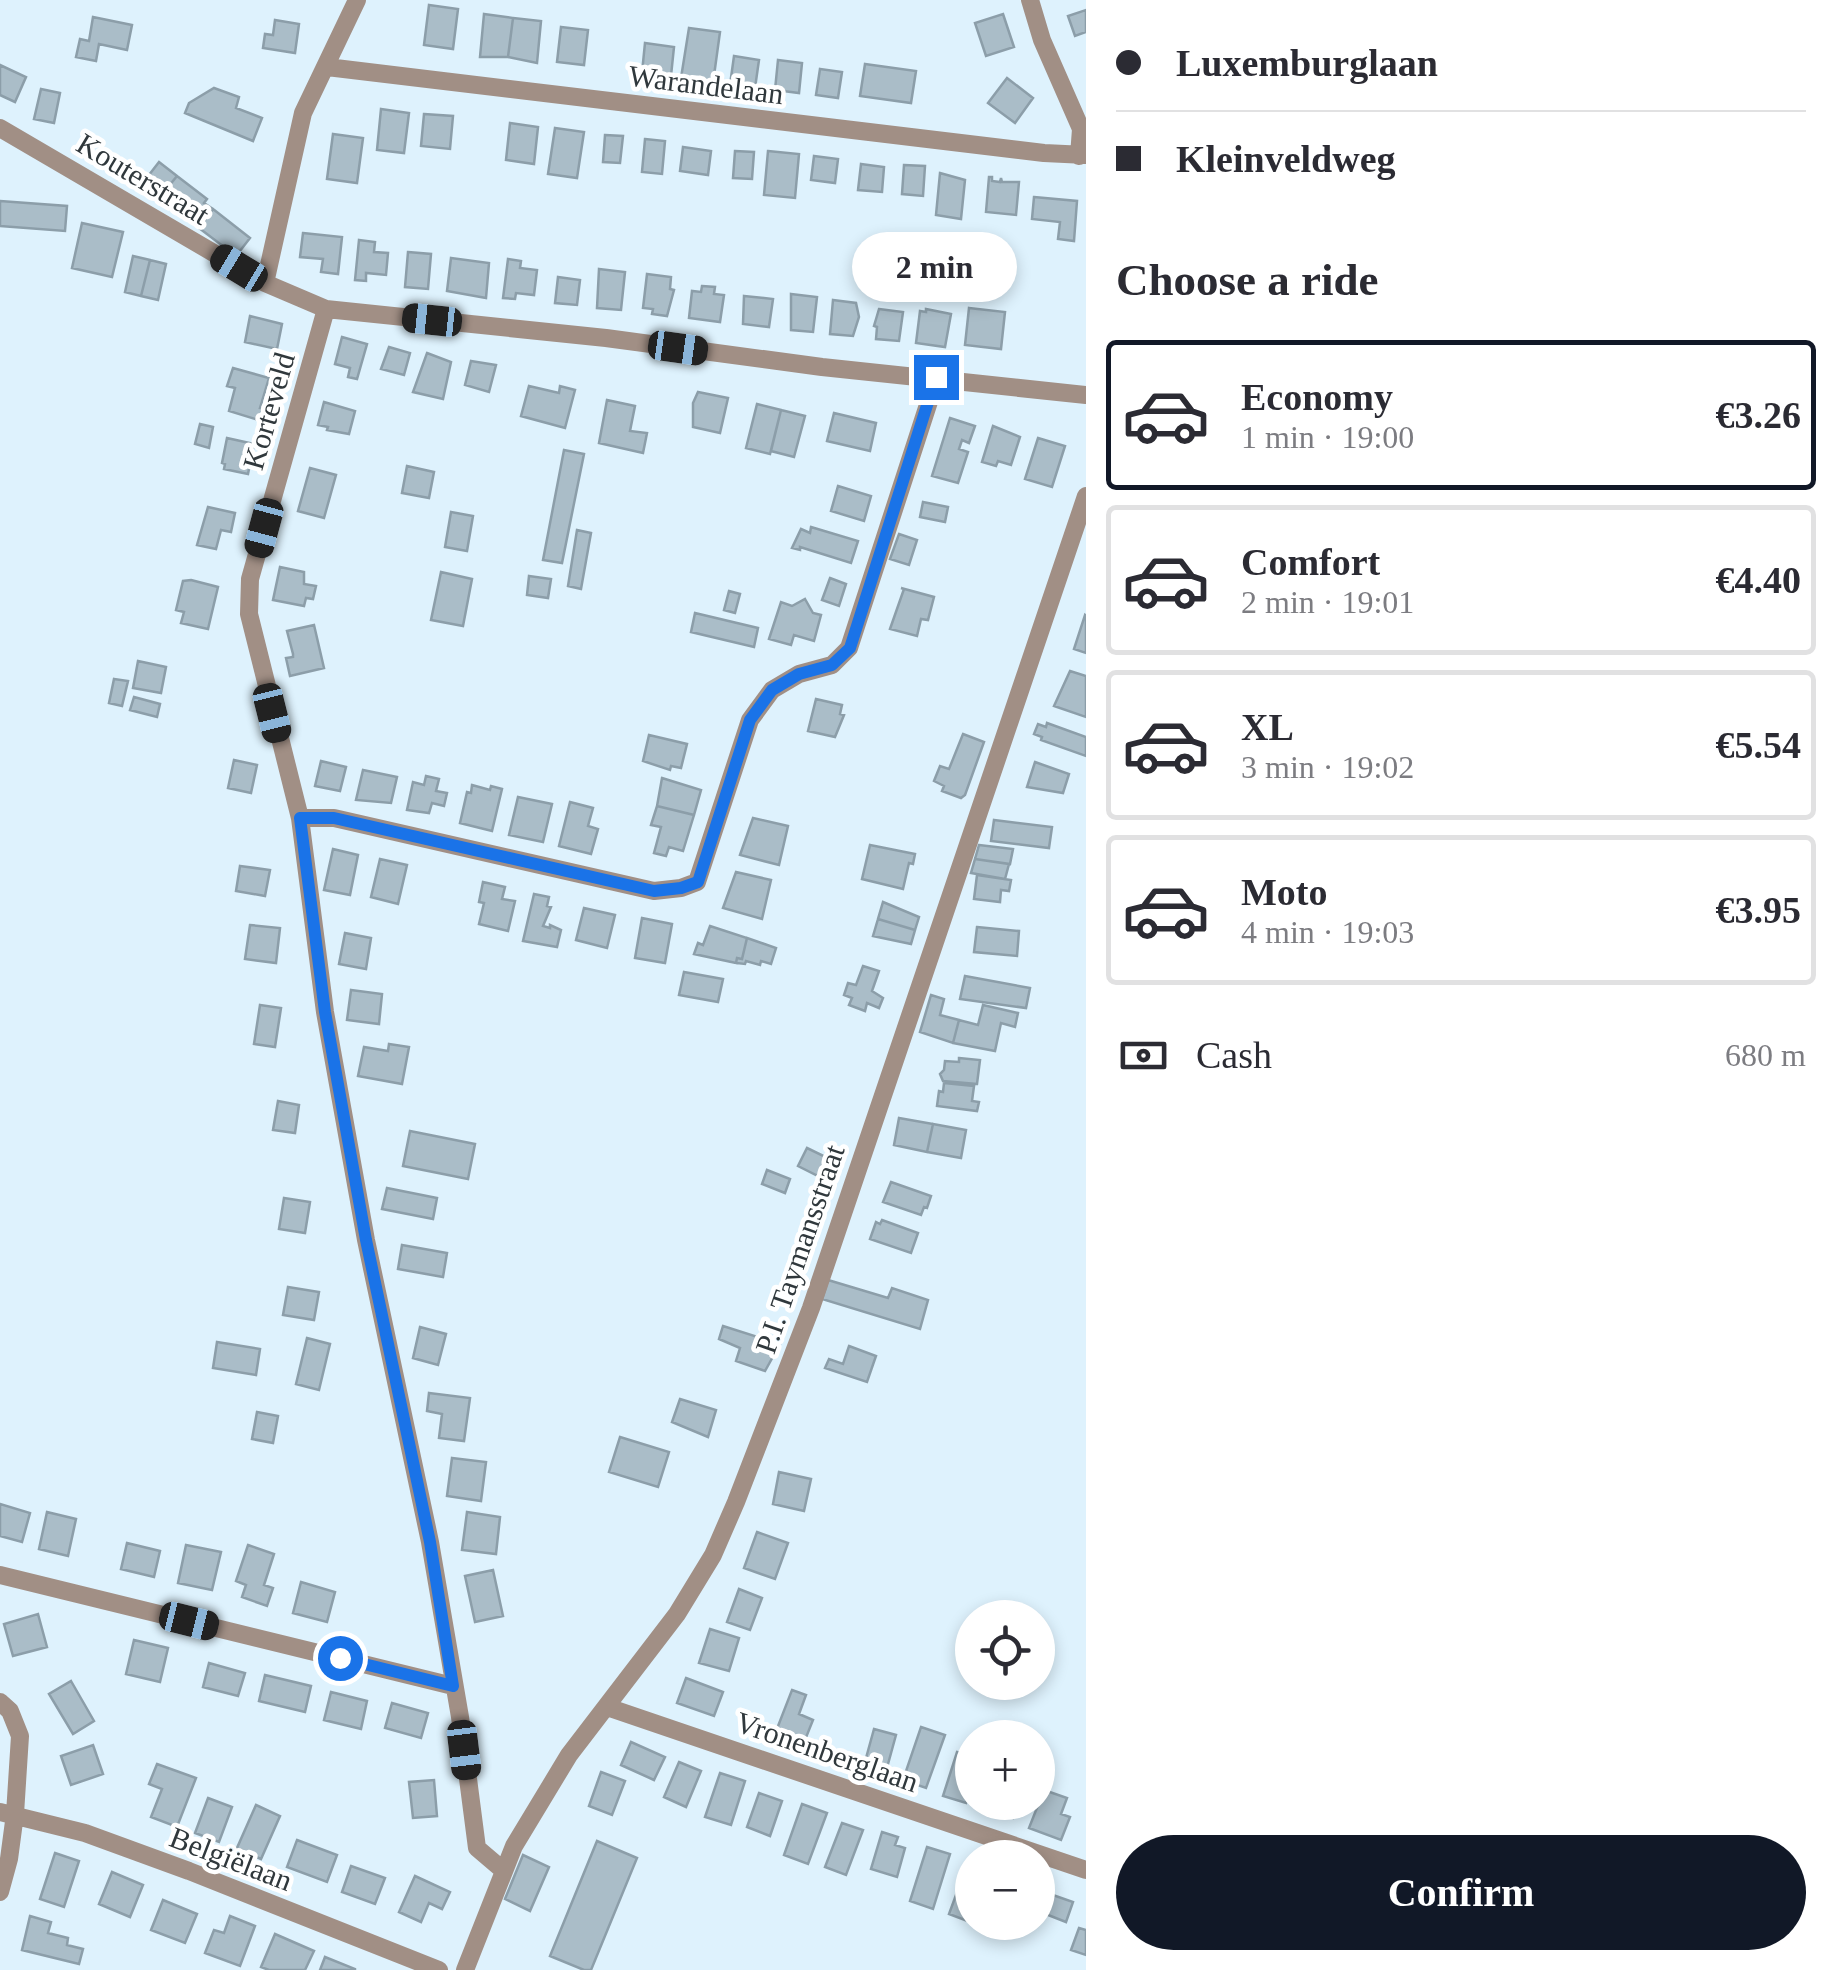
<!DOCTYPE html>
<html lang="en">
<head>
<meta charset="utf-8">
<style>
	:root { --surface:#fff; --page:#f2f2f3; --text:#2b2b33; --muted:#7c7c81; --line:#e1e1e2; --accent:#111827 }
	body { margin:0; font-family:"Times New Roman",serif; background:var(--page); color:var(--text); height:100vh; display:flex; flex-direction:column; font-size:38px; white-space:nowrap }
	* { box-sizing:border-box; margin:0 }
	p { font-size:32px; color:var(--muted) }
	.icon { flex:none; width:55px; height:55px; fill:none; stroke:currentColor; stroke-width:2; stroke-linecap:round; stroke-linejoin:round }
	.map { position:relative; flex:1; overflow:hidden }
	.side { display:flex; flex-direction:column; background:var(--surface); width:750px }
	.side>* { flex:none }
	.hud { display:grid; align-content:center; height:220px; padding:0 30px; background:var(--surface) }
	.controls { position:absolute; left:955px; top:1600px; display:grid; gap:20px }
	.controls a { display:grid; place-items:center; width:100px; height:100px; border-radius:50%; background:var(--surface); box-shadow:0 5px 15px #0003; font-size:50px }
	.end { position:absolute; width:45px; height:45px; margin:-22px; border:12px solid #1a73e8; background:#fff; box-shadow:0 0 0 5px #fff }
	.from { border-radius:50% }
	.bubble { position:absolute; height:70px; border-radius:35px; background:var(--surface); box-shadow:0 5px 15px #0003; font-size:32px; font-weight:700; line-height:70px; text-align:center }
	.car { position:absolute; width:30px; height:60px; margin:-30px -15px; border-radius:12px; box-shadow:0 0 8px 2px #0007; background:linear-gradient(#222 24%,#8ab4d8 0 40%,#222 0 76%,#8ab4d8 0 86%,#222 0) }
	.hud b { display:flex; align-items:center; gap:35px; height:95px; font-size:38px }
	.hud b+b { border-top:2px solid var(--line) }
	.hud i { width:25px; height:25px; background:var(--text) }
	ul { padding:0; list-style:none }
	li { display:flex; align-items:center; gap:30px; height:150px; margin:0 20px 15px; padding:0 10px; border:5px solid var(--line); border-radius:10px }
	li div { flex:1 }
	li b { display:block; font-size:38px }
	li em { font-style:normal; font-weight:700 }
	li.on { border-color:var(--accent) }
	li>.icon { width:90px; height:90px; stroke-width:1.5 }
	h2 { padding:0 30px; font-size:45px; line-height:120px }
	.pay { display:flex; align-items:center; gap:25px; height:110px; padding:0 30px; font-size:38px }
	.pay p { margin-inline-start:auto }
	.primary-button { display:flex; gap:20px; margin-top:auto; padding:20px 30px }
	.primary-button a { flex:1; height:115px; border-radius:60px; background:var(--accent); color:#fff; font-size:40px; font-weight:700; line-height:115px; text-align:center }
	main { display:flex; flex:1; min-height:0 }
	.map>svg:first-child { display:block }
</style>
</head>
<body>
<main>
<div class="map">
<svg width="1086" height="1970" viewBox="0 0 1086 1970">
	<rect width="100%" height="100%" fill="#def2fd"/>
	<path fill="#aabdc8" stroke="#8c9ea9" stroke-width="2.5" d="M429 5 458 9 453 49 424 45Z
		M1086 10V32L1075 36 1068 16Z
		M484 14 513 18 508 57H480Z
		M1003 14 1014 47 986 56 975 23Z
		M93 17 132 25 127 50 99 44 96 61 76 57 80 39 89 41Z
		M513 18 541 21 537 63 508 57Z
		M275 20 299 24 295 53 263 48 265 34 273 35Z
		M561 27 588 30 584 65 557 62Z
		M689 28 720 32 713 83 681 78Z
		M645 43 674 47 671 76 642 73Z
		M734 56 759 60 755 88 730 85Z
		M778 60 802 63 799 93 775 90Z
		M865 64 916 71 911 103 860 96Z
		M0 65 26 77 15 102 0 95Z
		M820 69 842 72 838 98 816 95Z
		M1007 78 1033 98 1015 123 988 103Z
		M214 88 239 97 236 108 262 118 253 141 185 113 189 103Z
		M41 89 60 93 54 123 34 119Z
		M381 109 409 113 404 153 377 150Z
		M424 114 453 116 450 149 421 146Z
		M510 123 538 127 534 164 506 160Z
		M555 128 584 132 577 178 548 174Z
		M333 134 363 138 357 183 327 179Z
		M605 135 623 136 620 163 603 162Z
		M645 139 665 141 662 174 642 172Z
		M683 147 711 151 708 175 680 171Z
		M735 151 754 152 752 179 733 178Z
		M768 151 799 154 795 198 764 195Z
		M814 156 838 159 835 183 811 180Z
		M159 162 177 176 160 197 142 184Z
		M861 164 884 167 882 192 858 190Z
		M904 165 925 166 923 196 902 194Z
		M940 173 965 180 961 219 936 215Z
		M177 176 207 199 204 203 213 209 199 228 160 197Z
		M989 177H992V181L1000 182 1001 178 1002 182H1019L1016 215 986 212Z
		M1034 197 1077 201 1074 241 1058 239 1060 222 1032 219Z
		M0 201 67 206 65 231 0 226Z
		M213 209 250 238 236 256 199 228Z
		M82 223 123 232 112 277 72 268Z
		M303 233 342 237 338 274 321 272 323 259 300 257Z
		M359 240 375 242 374 252 388 253 386 275 366 273V281L355 280Z
		M408 252 431 254 428 289 405 287Z
		M133 256 150 260 141 296 125 292Z
		M451 258 489 263 486 298 447 291Z
		M508 259 521 261 520 268 537 270 534 295 516 293 515 299 503 298Z
		M150 260 166 264 158 300 141 296Z
		M599 269 625 272 621 310 597 308Z
		M647 274 671 277 670 289 674 290 667 316 652 314 653 309 643 308Z
		M558 277 580 280 577 305 555 303Z
		M702 286 715 287 714 294 724 295 720 322 689 318 692 291 701 292Z
		M791 294 817 297 813 332 791 330Z
		M744 296 773 299 769 327 743 324Z
		M833 300 856 303 859 317 853 336 830 334Z
		M969 308 1005 312 1001 349 965 345Z
		M879 309 903 312 899 341 876 339 877 327 874 326Z
		M926 309 951 314 945 347 916 343 920 311 926 312Z
		M250 316 282 324 277 349 245 342Z
		M342 337 367 344 357 379 348 377 350 368 335 364Z
		M389 347 410 353 404 375 381 369Z
		M427 353 451 362 443 399 413 392Z
		M471 361 496 365 489 392 465 385Z
		M233 368 269 378 260 408 266 409 262 421 229 411 235 388 227 386Z
		M529 386 559 393 560 386 575 390 565 428 521 416Z
		M698 392 728 398 720 433 693 427V403Z
		M607 400 635 406 630 431 647 433 643 453 599 443Z
		M324 402 355 411 349 434 327 430 328 427 318 425Z
		M757 404 781 410 770 454 746 448Z
		M781 410 805 416 794 457 771 451Z
		M834 413 876 423 870 451 827 441Z
		M950 418 975 426 969 443 962 440 959 449 968 452 958 483 932 476Z
		M200 424 213 427 209 448 195 444Z
		M993 426 1020 437 1011 465 998 461 996 466 982 462Z
		M227 438 254 444 248 474 224 469 225 464 222 463Z
		M1038 438 1065 446 1052 487 1025 479Z
		M564 450 584 454 562 563 543 560Z
		M407 466 434 472 429 498 402 493Z
		M310 468 336 475 324 518 298 511Z
		M838 486 871 496 864 521 831 511Z
		M923 502 948 507 945 522 920 517Z
		M208 507 235 513 231 532 221 530 216 549 197 545Z
		M451 512 473 516 467 551 445 547Z
		M811 527 858 541 851 563 800 547V550L792 548 801 529 810 533Z
		M577 530 591 533 581 589 568 586Z
		M899 534 917 540 909 565 890 559Z
		M280 567 304 572V584L316 586 313 599 306 598 304 606 273 600Z
		M441 572 472 579 463 626 431 620Z
		M529 576 551 579 548 598 527 595Z
		M830 578 846 584 839 606 822 600Z
		M191 580 218 587 208 629 181 623 184 612 176 610 183 581Z
		M901 588 934 597 928 620 921 619 917 636 890 629 904 589Z
		M729 591 740 594 735 613 724 610Z
		M805 599 813 613 821 615 814 641 794 635 791 645 769 639 781 602 792 606Z
		M695 613 758 628 754 647 691 632Z
		M1085 615 1086 616V653L1074 649Z
		M314 625 324 668 290 676 286 658 293 657V654L287 631Z
		M138 661 166 667 161 693 133 688Z
		M1070 671 1086 676V717L1054 706Z
		M114 679 128 681 122 706 109 703Z
		M134 697 160 704 157 717 130 710Z
		M816 699 842 705 840 714 844 715 835 737 808 731Z
		M1047 723 1086 737V756L1041 740 1042 737 1034 734 1038 724 1046 727Z
		M963 734 984 742 965 795 961 798 942 791 944 786 934 781 940 766 949 769Z
		M649 735 687 744 681 768 671 766 670 770 643 761Z
		M234 760 257 765 251 793 228 788Z
		M321 761 346 767 340 791 315 786Z
		M1035 762 1069 774 1063 793 1027 787Z
		M363 770 397 777 391 803 356 800Z
		M426 776 439 779 436 791 447 793 444 806 432 803 429 813 407 810 413 782 424 785Z
		M662 778 701 790 694 815 657 806Z
		M472 785 490 790 491 786 502 789 492 831 460 823 467 792 471 793Z
		M518 797 552 804 543 842 509 835Z
		M570 802 593 808 588 826 598 829 591 854 559 846Z
		M657 806 694 815 683 851 669 847 666 856 654 853 661 827 651 825Z
		M753 818 788 826 779 865 740 855Z
		M994 820 1052 827 1049 848 991 841Z
		M870 845 915 854 913 864 909 863 903 889 862 879Z
		M979 845 1013 849 1010 864 975 859Z
		M333 849 358 855 350 895 324 890Z
		M380 859 407 865 398 904 371 897Z
		M975 859 1009 864 1005 879 971 873Z
		M240 866 270 870 265 896 236 891Z
		M736 872 771 880 762 919 723 908Z
		M977 875 1011 880 1009 891 1001 890 1000 902 974 899Z
		M483 882 505 887 502 899 515 901 508 931 479 924 484 903 479 902Z
		M534 894 549 897 547 906 551 907 543 926 550 928V925L561 930 557 947 523 941Z
		M883 902 919 917 915 930 878 919Z
		M584 908 615 915 607 948 576 940Z
		M642 918 672 924 665 963 635 958Z
		M878 919 915 930 911 944 873 936Z
		M250 925 280 928 276 963 245 959Z
		M710 926 747 938 742 959 737 958 736 963 694 954 698 943 703 945Z
		M977 927 1019 931 1017 956 974 952Z
		M345 933 371 938 366 969 339 964Z
		M747 938 776 948 771 964 761 961 760 965 746 961 745 964 736 963 737 958 742 959Z
		M863 966 879 971 872 991 883 998 879 1008 867 1003 865 1011 849 1005 852 998 844 995 848 983 856 985Z
		M684 972 723 979 718 1002 679 995Z
		M965 976 1030 988 1026 1008 960 999Z
		M351 990 382 994 379 1024 347 1020Z
		M931 995 944 999 940 1015 959 1020 953 1043 920 1032Z
		M260 1005 281 1008 275 1047 254 1044Z
		M983 1005 1018 1013 1015 1027 1001 1023 995 1051 953 1043 959 1020 978 1025Z
		M389 1044 409 1047 402 1084 358 1076 364 1047 388 1051Z
		M959 1058 980 1060 977 1084 943 1081 940 1074 944 1070 945 1061 959 1062Z
		M944 1083 974 1086 972 1101 979 1102 977 1111 937 1106 939 1091 943 1092Z
		M278 1101 299 1105 295 1133 273 1130Z
		M899 1118 933 1124 927 1152 894 1145Z
		M933 1124 966 1130 961 1158 927 1152Z
		M410 1131 475 1144 468 1179 403 1166Z
		M807 1148 834 1161 824 1179 798 1166Z
		M767 1170 790 1179 785 1193 762 1184Z
		M891 1182 931 1196 927 1208 924 1207 921 1215 883 1202Z
		M387 1188 437 1198 433 1219 382 1209Z
		M284 1198 310 1202 305 1233 279 1229Z
		M882 1220 918 1233 911 1253 870 1239 876 1222 880 1224Z
		M402 1245 447 1253 443 1277 398 1269Z
		M828 1280 888 1298 892 1288 928 1300 920 1329 822 1299Z
		M288 1287 319 1292 314 1320 283 1315Z
		M723 1326 780 1344 765 1371 736 1361 740 1348 719 1339Z
		M420 1327 446 1334 438 1365 413 1358Z
		M307 1338 330 1344 319 1390 296 1384Z
		M217 1342 260 1349 256 1375 213 1368Z
		M849 1346 876 1356 867 1382 825 1368 829 1359 843 1364Z
		M429 1393 470 1398 464 1441 439 1438 442 1414 427 1411Z
		M680 1399 716 1410 708 1437 672 1422Z
		M257 1412 278 1416 273 1443 252 1439Z
		M620 1437 669 1452 658 1487 609 1472Z
		M452 1458 486 1462 481 1501 447 1496Z
		M779 1472 811 1479 804 1511 773 1504Z
		M0 1504 30 1513 22 1542 0 1536Z
		M47 1512 76 1519 68 1556 39 1549Z
		M467 1512 500 1517 496 1554 462 1550Z
		M757 1532 788 1543 775 1579 744 1568Z
		M127 1543 160 1551 154 1577 121 1569Z
		M186 1545 221 1552 212 1590 178 1583Z
		M248 1545 274 1554 264 1585 273 1588 267 1606 242 1597 246 1585 236 1581Z
		M493 1570 503 1616 475 1622 465 1576Z
		M301 1582 335 1592 327 1622 293 1613Z
		M739 1589 762 1598 750 1630 727 1622Z
		M38 1614 47 1647 13 1656 4 1624Z
		M710 1629 739 1638 729 1671 699 1663Z
		M134 1640 168 1648 160 1682 126 1674Z
		M209 1663 245 1673 238 1696 203 1687Z
		M265 1675 311 1686 305 1712 259 1701Z
		M686 1678 723 1692 714 1716 677 1703Z
		M71 1681 94 1721 73 1734 49 1694Z
		M792 1690 806 1695 799 1714 813 1720 801 1750 773 1739Z
		M331 1692 367 1701 361 1729 324 1720Z
		M392 1703 428 1713 421 1738 385 1728Z
		M921 1727 945 1735 926 1788 903 1780Z
		M874 1729 896 1735 885 1775 863 1769Z
		M631 1742 665 1757 654 1780 621 1765Z
		M93 1745 103 1774 71 1785 61 1756Z
		M957 1752 972 1757V1782L966 1803 943 1796Z
		M679 1762 701 1771 686 1807 664 1797Z
		M157 1764 196 1778 177 1827 151 1817 162 1789 149 1784Z
		M601 1772 625 1781 612 1815 589 1806Z
		M720 1773 745 1781 731 1825 705 1817Z
		M434 1780 437 1816 413 1818 409 1782Z
		M1044 1790 1067 1798 1061 1814 1070 1817 1061 1840 1029 1828Z
		M759 1793 782 1801 770 1836 747 1827Z
		M208 1798 232 1807 219 1842 195 1833Z
		M985 1802H1018L1013 1818 984 1808Z
		M802 1804 827 1813 808 1864 784 1855Z
		M256 1805 280 1816 261 1859 237 1848Z
		M842 1823 863 1830 846 1875 825 1867Z
		M882 1832 898 1837 895 1845 905 1848 897 1877 871 1869Z
		M297 1840 337 1855 327 1882 287 1867Z
		M597 1841 637 1858 591 1970H584L550 1956Z
		M927 1847 950 1854 933 1909 910 1901Z
		M55 1853 79 1861 64 1907 40 1899Z
		M523 1855 549 1867 530 1911 505 1899Z
		M967 1865 972 1867 970 1922 949 1914Z
		M351 1866 385 1878 375 1904 342 1892Z
		M112 1872 143 1885 130 1917 99 1904Z
		M415 1876 450 1892 442 1909 429 1903 421 1922 399 1912Z
		M1050 1894 1073 1902 1066 1922 1043 1913Z
		M163 1900 197 1914 185 1943 151 1930Z
		M30 1916 51 1922 48 1933 68 1938 67 1945 83 1949 79 1964 22 1950Z
		M230 1916 255 1926 240 1966 205 1953 214 1930 224 1933Z
		M1079 1928 1086 1930V1955L1071 1950Z
		M275 1934 314 1951 305 1970H269L261 1967Z
		M325 1957 355 1969V1970H320Z"/>
	<g fill="none" stroke-linecap="round" stroke-linejoin="round">
		<path stroke="#a18f85" stroke-width="18" d="M1030 0 1042 40 1081 129 1079 156
			M327 67 1044 153 1086 155
			M0 128 265 283 326 309 606 338 822 367 1086 395
			M265 283 303 113 357 0
			M326 309 250 579 249 614 300 818 325 1012 366 1240 430 1542 460 1717 477 1848 504 1871
			M300 818H334L654 891 681 888 697 882 750 720 772 690 799 674 832 665 849 648 937 377
			M0 1575 453 1686
			M0 1702 10 1711 20 1736 15 1814 9 1859 0 1892
			M607 1707 1086 1870
			M0 1812 85 1833 189 1871 439 1970
			M465 1970 514 1846 569 1755 677 1614 713 1555 736 1502 811 1308 1086 496"/>
	</g>
	<g fill="none" stroke-linecap="round" stroke-linejoin="round">
		<path stroke="#1a73e8" stroke-width="12" d="M340 1658 453 1686 430 1542 366 1240 325 1012 300 818H334L654 891 681 888 698 882 750 720 772 690 799 674 832 665 850 648 936 377"/>
	</g>
	<g text-anchor="middle" stroke-width="9" stroke-linejoin="round" paint-order="stroke">
		<g font-size="30" fill="#30383c" stroke="#fff">
			<text transform="translate(706 85) rotate(7)" y="10">Warandelaan</text>
			<text transform="translate(143 179) rotate(31)" y="10">Kouterstraat</text>
			<text transform="translate(269 411) rotate(-74)" y="10">Korteveld</text>
			<text transform="translate(800 1249) rotate(-71)" y="10">P.I. Taymansstraat</text>
			<text transform="translate(827 1752) rotate(19)" y="10">Vronenberglaan</text>
			<text transform="translate(231 1859) rotate(21)" y="10">Belgiëlaan</text>
		</g>
	</g>
</svg>
<div class="controls">
<a><svg class="icon" aria-label="locate" viewBox="0 0 24 24"><circle cx="12" cy="12" r="6"/><path d="M12 2v4M12 18v4M2 12h4M18 12h4"/></svg></a>
<a>+</a>
<a>−</a>
</div>
<i class="end from" style="left:340px;top:1658px"></i>
<i class="end" style="left:936px;top:377px"></i>
<div class="bubble" style="left:852px;top:232px;width:165px">2 min</div>
<i class="car" style="left:239px;top:268px;rotate:301deg"></i>
<i class="car" style="left:432px;top:320px;rotate:276deg"></i>
<i class="car" style="left:678px;top:348px;rotate:98deg"></i>
<i class="car" style="left:264px;top:528px;rotate:195deg"></i>
<i class="car" style="left:272px;top:713px;rotate:166deg"></i>
<i class="car" style="left:189px;top:1621px;rotate:104deg"></i>
<i class="car" style="left:464px;top:1750px;rotate:173deg"></i>
</div>
<section class="side">
<div class="hud">
<b><i class="from"></i>Luxemburglaan</b>
<b><i></i>Kleinveldweg</b>
</div>
<h2>Choose a ride</h2>
<ul>
<li class="on"><svg class="icon" aria-label="car" viewBox="0 0 24 24"><path d="M5 17H2v-5l4-1 3-4h7l3 4 3 1v5h-3M9 17h6M6 11h13"/><circle cx="7" cy="17" r="2"/><circle cx="17" cy="17" r="2"/></svg><div><b>Economy</b><p>1 min · 19:00</p></div><em>€3.26</em></li>
<li><svg class="icon" aria-label="car" viewBox="0 0 24 24"><path d="M5 17H2v-5l4-1 3-4h7l3 4 3 1v5h-3M9 17h6M6 11h13"/><circle cx="7" cy="17" r="2"/><circle cx="17" cy="17" r="2"/></svg><div><b>Comfort</b><p>2 min · 19:01</p></div><em>€4.40</em></li>
<li><svg class="icon" aria-label="car" viewBox="0 0 24 24"><path d="M5 17H2v-5l4-1 3-4h7l3 4 3 1v5h-3M9 17h6M6 11h13"/><circle cx="7" cy="17" r="2"/><circle cx="17" cy="17" r="2"/></svg><div><b>XL</b><p>3 min · 19:02</p></div><em>€5.54</em></li>
<li><svg class="icon" aria-label="car" viewBox="0 0 24 24"><path d="M5 17H2v-5l4-1 3-4h7l3 4 3 1v5h-3M9 17h6M6 11h13"/><circle cx="7" cy="17" r="2"/><circle cx="17" cy="17" r="2"/></svg><div><b>Moto</b><p>4 min · 19:03</p></div><em>€3.95</em></li>
</ul>
<div class="pay"><svg class="icon" aria-label="cash" viewBox="0 0 24 24"><path d="M3 7h18v10H3z"/><circle cx="12" cy="12" r="2"/></svg>Cash<p>680 m</p></div>
<div class="primary-button"><a>Confirm</a></div>
</section>
</main>
</body>
</html>
